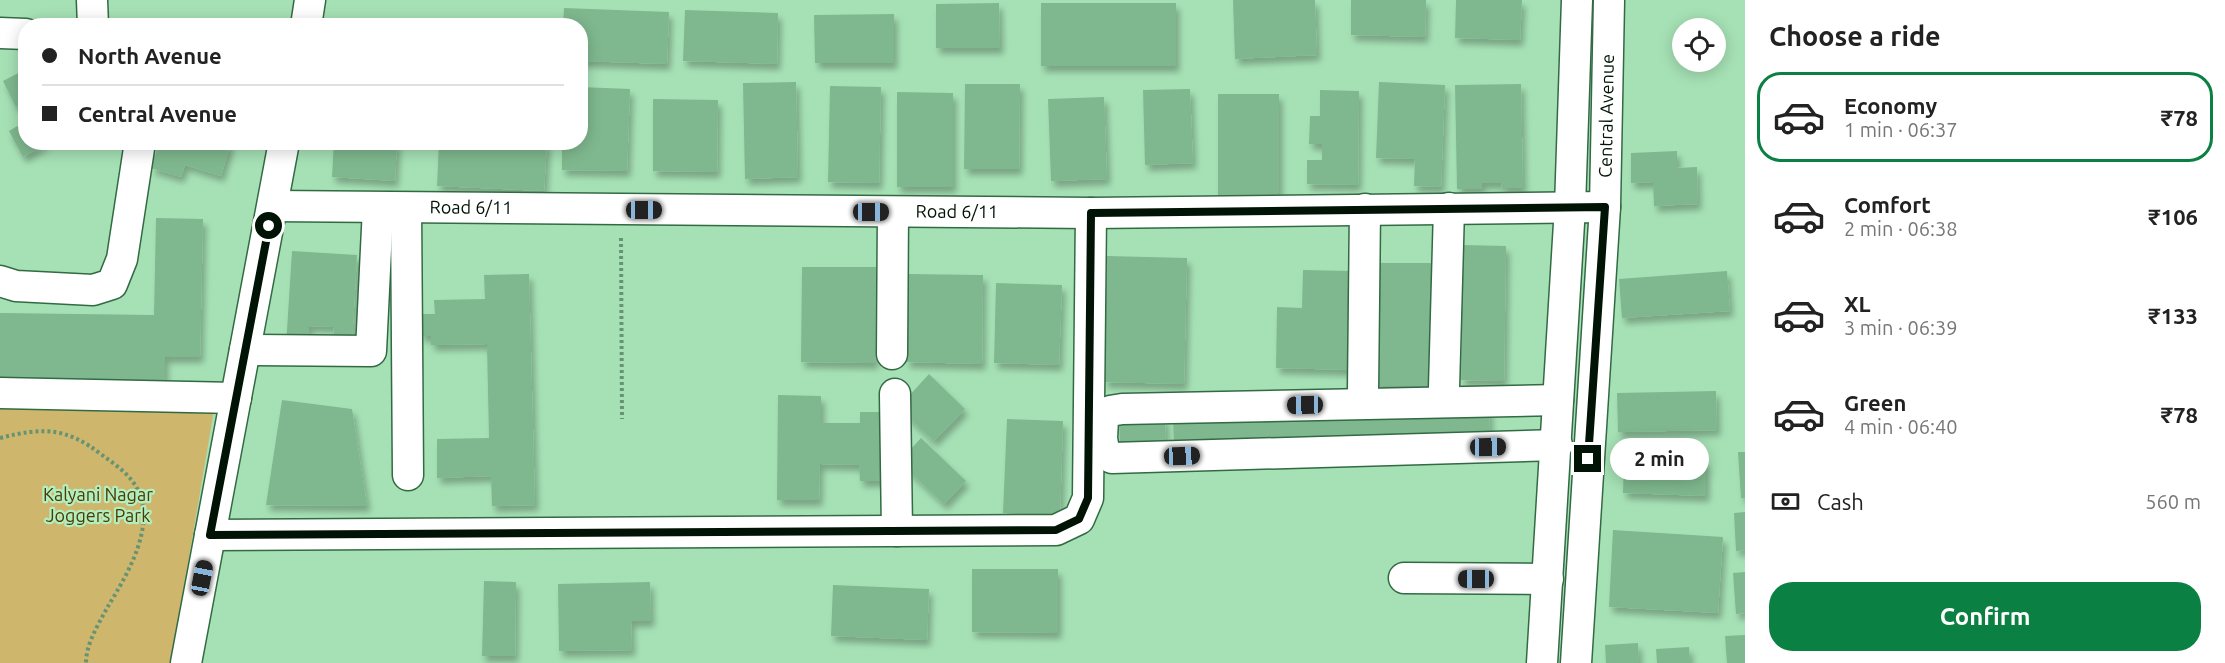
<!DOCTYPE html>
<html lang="en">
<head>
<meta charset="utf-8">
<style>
	:root { --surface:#fff; --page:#f6f6f6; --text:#222; --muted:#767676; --line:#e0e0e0; --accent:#0b8043 }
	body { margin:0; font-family:Ubuntu,sans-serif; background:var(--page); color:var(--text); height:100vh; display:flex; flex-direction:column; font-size:22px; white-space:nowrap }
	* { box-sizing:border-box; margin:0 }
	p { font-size:20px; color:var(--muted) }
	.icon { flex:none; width:33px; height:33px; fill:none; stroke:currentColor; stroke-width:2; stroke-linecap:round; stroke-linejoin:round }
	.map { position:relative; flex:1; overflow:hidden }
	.sheet { display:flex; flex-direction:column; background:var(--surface); width:480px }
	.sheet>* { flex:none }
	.guide { position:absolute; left:18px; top:18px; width:570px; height:132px; border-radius:24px; box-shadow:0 3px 15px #0003; display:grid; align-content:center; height:132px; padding:0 24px; background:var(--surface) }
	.fabs { position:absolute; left:1672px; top:18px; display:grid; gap:12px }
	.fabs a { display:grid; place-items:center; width:54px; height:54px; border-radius:50%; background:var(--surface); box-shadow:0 3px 15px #0003; font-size:30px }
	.end { position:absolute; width:27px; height:27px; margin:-14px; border:8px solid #001305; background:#fff; box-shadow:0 0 0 3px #fff }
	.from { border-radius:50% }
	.bubble { position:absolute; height:42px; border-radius:21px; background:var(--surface); box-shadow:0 3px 15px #0003; font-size:20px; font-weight:700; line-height:42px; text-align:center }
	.car { position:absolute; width:18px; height:36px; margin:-18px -9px; border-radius:8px; box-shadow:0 0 4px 2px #0007; background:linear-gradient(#222 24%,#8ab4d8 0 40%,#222 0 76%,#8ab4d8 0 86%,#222 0) }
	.guide b { display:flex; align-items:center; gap:21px; height:57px; font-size:22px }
	.guide b+b { border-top:2px solid var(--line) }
	.guide i { width:15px; height:15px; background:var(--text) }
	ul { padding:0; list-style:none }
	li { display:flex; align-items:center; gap:18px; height:90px; margin:0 12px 9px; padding:0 12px; border:3px solid transparent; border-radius:24px }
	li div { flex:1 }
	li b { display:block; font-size:22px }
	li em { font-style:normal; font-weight:700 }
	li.current { border-color:var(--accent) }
	li>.icon { width:54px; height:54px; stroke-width:1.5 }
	h2 { padding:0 24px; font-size:27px; line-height:72px }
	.pay { display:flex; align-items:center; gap:15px; height:66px; padding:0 24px; font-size:22px }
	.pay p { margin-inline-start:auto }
	.action { display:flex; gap:12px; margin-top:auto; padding:12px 24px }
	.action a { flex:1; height:69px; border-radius:24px; background:var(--accent); color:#fff; font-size:24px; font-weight:700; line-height:69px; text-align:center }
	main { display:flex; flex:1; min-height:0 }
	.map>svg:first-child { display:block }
</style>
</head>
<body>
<main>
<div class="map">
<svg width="1745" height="663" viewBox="0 0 1745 663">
	<defs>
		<filter id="shadow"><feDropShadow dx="3.5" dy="6" stdDeviation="3" flood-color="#0004"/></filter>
	</defs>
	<rect width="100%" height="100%" fill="#a6e1b5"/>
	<path fill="#ceb66d" d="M0 403 214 410 171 663H0Z"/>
	<path fill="#7fb88e" filter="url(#shadow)" d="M1233 0H1315L1317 55 1235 59Z
		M1351 0H1426L1425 37 1351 35Z
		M1456 0H1522L1520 40 1455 38Z
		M999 3 1000 48H936V4Z
		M1041 3H1176V66H1041Z
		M564 8 669 12 667 64 580 61V26H563Z
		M685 10 778 13 777 64 683 61Z
		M894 14V63H815L814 15Z
		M26 69V102L16 107 3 81Z
		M796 82 798 177 745 179 743 83Z
		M1379 82 1445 85 1441 187 1414 186 1415 159 1376 158Z
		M965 84H1020L1019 169H964Z
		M1521 84 1523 188H1502L1501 183H1482V189H1457L1455 85Z
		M830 86 881 87 879 183 828 182Z
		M580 87 630 89 627 171 562 170V142H580Z
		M1190 89 1193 163 1145 165 1143 90Z
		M1320 90 1359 91 1358 185 1307 184V160H1322V144H1309L1310 116H1320Z
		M897 92 953 93V187H897Z
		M1218 94H1279V194L1218 195Z
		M1104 97 1107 179 1051 181 1048 99Z
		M653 99 718 100 717 172 653 171Z
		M26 121V142H48L23 157 9 131Z
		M159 142H231L221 176 185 165 181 177 151 168Z
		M334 142H397L395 181 332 177Z
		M439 142H547L544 191 437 186Z
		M1677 151V168L1697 167 1698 204 1654 206 1653 182 1631 183V153Z
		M156 218 203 219 200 357H165V390L0 387V313L154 315Z
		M1463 245 1506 246 1504 381 1461 380Z
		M292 251 357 255 352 343 333 342 334 327 309 326 308 347 286 346Z
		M1107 256 1187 258 1184 384 1104 382Z
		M1374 263H1431L1432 386H1375Z
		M802 267H876L875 363 801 362Z
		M1303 270 1352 271 1350 370 1276 368 1277 307 1302 308Z
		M1727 271 1730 311 1622 318 1619 279Z
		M529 274 535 505 492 506 491 476 437 478V439L489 438 487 344 431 345V336H420V314H435L434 300 485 299 484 275Z
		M908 274 983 275 982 364 906 362Z
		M996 283 1062 285 1059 365 994 363Z
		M929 374 965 409 934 441 898 408Z
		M1716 391 1717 430 1618 432 1617 393Z
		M778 395 821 396V423H860V412H886V481H860L859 465 820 464 819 500H777Z
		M282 400 352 409 367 506 266 505Z
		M1489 406 1490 441 1174 449 1173 414Z
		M1165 417 1166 450 1120 451 1119 418Z
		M1007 419 1063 421 1060 516 1003 513Z
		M921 438 966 481 944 504 899 462Z
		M1738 452H1745V498H1741Z
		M1624 458 1706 460V496L1623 493Z
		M1745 512V550L1736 551 1734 513Z
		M1613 530 1723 537 1718 613 1609 607Z
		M972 569H1058V633L972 632Z
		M1745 572V613L1736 614 1733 573Z
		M484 581 516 582 515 656H482Z
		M650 582 651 621H631L632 650 559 651 558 584Z
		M833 585 929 589 927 640 831 636Z
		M1745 635V663H1727L1725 636Z
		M1638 643 1639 663H1606L1605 645Z
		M1689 647 1690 663H1657L1656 649Z"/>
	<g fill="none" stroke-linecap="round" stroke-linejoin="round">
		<g stroke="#326a44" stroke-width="33">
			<g id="minor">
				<path d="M92 0 93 26"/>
				<path d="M306 26 310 0"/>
				<path d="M0 33 26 34"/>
				<path id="s1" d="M273 206 1091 213 1605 207"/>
				<path d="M406 208 408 475"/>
				<path d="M0 281 16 286 93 290 112 284 122 259 140 142"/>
				<path d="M245 350 371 351 378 208"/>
				<path d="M892 354 893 212"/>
				<path d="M1444 388 1449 208"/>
				<path d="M1363 391 1365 209"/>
				<path d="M0 393 236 398"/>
				<path d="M895 394 897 531"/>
				<path d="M1557 445 1112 458 1104 451 1102 438 1103 419 1110 411 1122 409 1558 400"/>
				<path d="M210 535 1056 530 1079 519 1088 498 1091 213"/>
				<path d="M1404 578 1548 579"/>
				<path d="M186 663 284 142"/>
				<path d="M1542 663 1570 207 1577 0"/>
				<path id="s2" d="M1576 663 1605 207 1609 0"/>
			</g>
		</g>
		<path stroke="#679372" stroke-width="4" stroke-dasharray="3 3" stroke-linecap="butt" d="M621 238 622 419
			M0 438C43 427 66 427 102 455 113 463 125 471 133 482 161 520 127 575 107 608 98 625 86 644 86 663"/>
		<use href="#minor" stroke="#fff" stroke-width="30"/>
	</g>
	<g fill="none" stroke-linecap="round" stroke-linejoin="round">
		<path stroke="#001305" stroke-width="8" d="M269 226 210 535 1056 530 1079 519 1088 498 1091 213 1605 207 1588 459"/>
	</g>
	<g text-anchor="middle" stroke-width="4.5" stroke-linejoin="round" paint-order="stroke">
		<g font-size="18" fill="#001305" stroke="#b3eec1">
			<text dy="6" stroke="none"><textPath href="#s2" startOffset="548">Central Avenue</textPath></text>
			<text dy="6" stroke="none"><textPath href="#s1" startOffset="198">Road 6/11</textPath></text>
			<text dy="6" stroke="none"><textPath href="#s1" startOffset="684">Road 6/11</textPath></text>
		</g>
		<g font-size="18" fill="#4a3b02" stroke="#b3eec1">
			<text x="98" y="501">Kalyani Nagar<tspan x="98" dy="21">Joggers Park</tspan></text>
		</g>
	</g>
</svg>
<div class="fabs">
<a><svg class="icon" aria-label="locate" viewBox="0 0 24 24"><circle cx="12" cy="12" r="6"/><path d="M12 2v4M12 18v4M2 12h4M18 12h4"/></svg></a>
</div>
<i class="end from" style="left:269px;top:226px"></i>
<i class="end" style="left:1588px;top:459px"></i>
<div class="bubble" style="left:1610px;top:438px;width:99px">2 min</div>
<i class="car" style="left:644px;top:210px;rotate:90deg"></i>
<i class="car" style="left:871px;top:212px;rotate:90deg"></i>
<i class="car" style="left:1305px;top:405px;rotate:269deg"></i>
<i class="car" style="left:1488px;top:447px;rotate:89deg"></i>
<i class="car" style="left:1182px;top:456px;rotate:88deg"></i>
<i class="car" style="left:202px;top:578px;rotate:11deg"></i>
<i class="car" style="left:1476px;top:579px;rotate:270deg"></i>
<div class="guide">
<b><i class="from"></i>North Avenue</b>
<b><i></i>Central Avenue</b>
</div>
</div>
<section class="sheet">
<h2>Choose a ride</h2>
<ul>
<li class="current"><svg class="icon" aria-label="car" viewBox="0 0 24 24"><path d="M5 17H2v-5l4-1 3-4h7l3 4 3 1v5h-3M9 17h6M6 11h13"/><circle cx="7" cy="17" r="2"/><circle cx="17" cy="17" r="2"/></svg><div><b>Economy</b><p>1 min · 06:37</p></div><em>₹78</em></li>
<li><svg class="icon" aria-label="car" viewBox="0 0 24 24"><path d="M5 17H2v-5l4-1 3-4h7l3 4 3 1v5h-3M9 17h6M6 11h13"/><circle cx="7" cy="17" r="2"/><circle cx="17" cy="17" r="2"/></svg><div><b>Comfort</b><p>2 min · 06:38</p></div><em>₹106</em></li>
<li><svg class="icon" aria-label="car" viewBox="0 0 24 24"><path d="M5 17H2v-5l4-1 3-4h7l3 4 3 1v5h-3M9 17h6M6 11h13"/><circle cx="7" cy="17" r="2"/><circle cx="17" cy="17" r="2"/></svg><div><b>XL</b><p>3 min · 06:39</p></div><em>₹133</em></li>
<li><svg class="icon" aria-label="car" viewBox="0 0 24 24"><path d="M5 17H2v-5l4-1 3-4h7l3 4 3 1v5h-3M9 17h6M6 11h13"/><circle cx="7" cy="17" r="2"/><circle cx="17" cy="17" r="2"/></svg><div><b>Green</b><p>4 min · 06:40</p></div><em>₹78</em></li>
</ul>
<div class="pay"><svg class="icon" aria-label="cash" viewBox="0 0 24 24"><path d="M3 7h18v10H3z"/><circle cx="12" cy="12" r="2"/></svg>Cash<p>560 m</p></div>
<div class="action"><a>Confirm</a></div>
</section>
</main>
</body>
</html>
